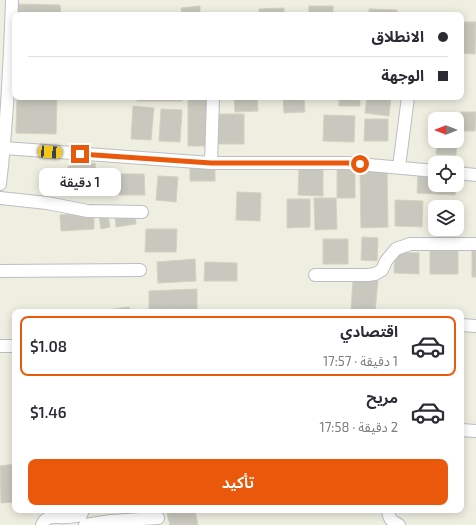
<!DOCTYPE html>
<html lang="ar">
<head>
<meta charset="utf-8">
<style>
	:root { --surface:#fff; --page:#f2f2f3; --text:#2b2b33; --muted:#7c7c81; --line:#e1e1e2; --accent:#ea580c }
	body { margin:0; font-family:"Exo 2","Noto Sans Arabic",sans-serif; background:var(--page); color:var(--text); direction:rtl; height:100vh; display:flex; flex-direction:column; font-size:15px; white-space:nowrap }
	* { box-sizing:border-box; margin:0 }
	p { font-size:13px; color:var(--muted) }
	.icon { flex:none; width:22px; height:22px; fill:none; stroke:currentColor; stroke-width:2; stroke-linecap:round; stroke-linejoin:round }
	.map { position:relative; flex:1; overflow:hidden; direction:ltr }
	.drawer { position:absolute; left:12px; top:309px; width:452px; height:204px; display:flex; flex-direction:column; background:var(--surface); border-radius:8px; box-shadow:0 2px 10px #0003; direction:rtl }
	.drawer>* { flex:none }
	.banner { position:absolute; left:12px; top:12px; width:452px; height:88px; border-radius:8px; box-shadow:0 2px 10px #0003; direction:rtl; display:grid; align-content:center; height:88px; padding:0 16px; background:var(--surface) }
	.needle { width:26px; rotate:270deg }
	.buttons { position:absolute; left:428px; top:112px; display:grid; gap:8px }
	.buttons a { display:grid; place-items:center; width:36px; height:36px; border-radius:8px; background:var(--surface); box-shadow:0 2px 10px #0003; font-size:20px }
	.end { position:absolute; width:18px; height:18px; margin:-9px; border:5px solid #ea580c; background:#fff; box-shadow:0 0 0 2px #fff }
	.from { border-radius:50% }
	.bubble { position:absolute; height:28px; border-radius:8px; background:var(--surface); box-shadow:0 2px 10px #0003; font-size:13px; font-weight:600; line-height:28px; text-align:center; direction:rtl }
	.car { position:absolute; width:12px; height:24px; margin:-12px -6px; border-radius:5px; box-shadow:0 0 3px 1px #0007; background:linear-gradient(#f5c518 24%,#345 0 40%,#f5c518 0 76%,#345 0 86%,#f5c518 0) }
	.banner b { display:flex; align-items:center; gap:14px; height:38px; font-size:15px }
	.banner b+b { border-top:1px solid var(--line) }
	.banner i { width:10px; height:10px; background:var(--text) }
	ul { padding:7px 0 0; list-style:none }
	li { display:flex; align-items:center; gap:12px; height:60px; margin:0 8px 6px; padding:0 8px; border:2px solid transparent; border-radius:8px }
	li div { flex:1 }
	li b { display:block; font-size:15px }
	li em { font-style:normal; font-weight:600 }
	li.current { border-color:var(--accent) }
	li>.icon { width:36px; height:36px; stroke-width:1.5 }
	.primary-button { display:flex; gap:8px; margin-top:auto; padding:8px 16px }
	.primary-button a { flex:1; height:46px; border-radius:8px; background:var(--accent); color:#fff; font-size:16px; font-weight:600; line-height:46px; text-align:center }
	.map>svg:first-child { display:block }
</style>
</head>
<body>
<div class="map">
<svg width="476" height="525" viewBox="0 0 476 525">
	<rect width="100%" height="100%" fill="#eeeee1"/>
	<path fill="#c9c8be" stroke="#d3d1bf" d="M17 4 60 5 61 15H17Z
		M200 6V15H182L181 8Z
		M309 6H333V15H309Z
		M284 8V15H259V9Z
		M369 9 397 10V15H369Z
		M461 22H476L475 54 461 53Z
		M17 97H57L56 134 16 133Z
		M137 97H182V101H137Z
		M188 97H207V146H188Z
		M234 97H257L258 111 235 112Z
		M283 97H304L305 112 284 113Z
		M339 97H360V106H339Z
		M367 97H391L389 116 365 113Z
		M133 106 154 108 151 140 131 139Z
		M161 109 182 110 180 142 159 141Z
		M461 112H476L475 131H461Z
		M217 114H244V144H217Z
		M324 115 355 116 354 142 323 141Z
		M365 119H388V141H364Z
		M457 125H458L456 155 436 154 437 141H457Z
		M95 163 97 183 70 186 68 166Z
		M190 167 215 168V181H190Z
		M299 167H323V196L298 195Z
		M337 169H355V198H337Z
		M360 170H387L388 227 361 228Z
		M118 174H144L145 195H118Z
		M418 175 435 176V185H456L455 195 417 193Z
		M158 176 178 177 176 202 156 200Z
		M237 192 261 193 260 221 236 220Z
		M314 198H336L337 229 315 230Z
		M287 199H310V227L287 228Z
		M395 200 423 201 422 227 395 226Z
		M94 213V229L61 231 60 215Z
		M135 214 136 224 116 227 115 217Z
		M108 215 110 227 101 229 99 216Z
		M146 229H177L176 252H145Z
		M362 237 378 238 377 261 361 260Z
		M323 239H348V264H323Z
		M472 248H476V277H472Z
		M430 249H458V274H430Z
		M395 252 419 253V274L394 273Z
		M195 259 196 281 158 283 157 262Z
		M205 262 237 263V281H204Z
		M353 279 378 280 375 312H351Z
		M197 289V312H149V291Z
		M129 307 130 312H100V311Z
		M69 310V312H42V311Z
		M15 464V502L1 503 0 466Z
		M166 510H195L198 525H170Z"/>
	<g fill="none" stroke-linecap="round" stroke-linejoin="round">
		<g stroke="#bcbec4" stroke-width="14">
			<path id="street" d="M4 148 211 163H348L435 171
				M211 163 213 97
				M399 167 408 97
				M457 173 476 175
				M0 184C7 123 10 62 12 0
				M0 198 47 203 88 211 142 212
				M0 271 140 270
				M315 275H368L375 274 382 270 386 261 396 249 410 244H476
				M461 325 476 326
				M0 346H15
				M461 430 476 431
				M388 510C389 519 391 521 399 525
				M42 525C47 514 55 518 65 517 70 517 76 516 81 515L83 510
				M85 525 111 521 158 518"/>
		</g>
		<use href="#street" stroke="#fff" stroke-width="12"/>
	</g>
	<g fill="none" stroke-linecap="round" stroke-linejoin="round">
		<path stroke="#ea580c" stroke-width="5" d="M80 154 211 163H348L360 164"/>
	</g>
</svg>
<div class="buttons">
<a><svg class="needle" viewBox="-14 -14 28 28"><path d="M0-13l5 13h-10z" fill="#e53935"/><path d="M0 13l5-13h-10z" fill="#7c7c81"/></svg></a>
<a><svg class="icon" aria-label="locate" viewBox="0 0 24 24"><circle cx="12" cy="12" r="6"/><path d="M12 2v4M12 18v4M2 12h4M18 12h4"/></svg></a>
<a><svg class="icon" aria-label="layers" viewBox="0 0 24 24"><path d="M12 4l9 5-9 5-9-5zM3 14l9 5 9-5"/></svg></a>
</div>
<i class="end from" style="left:360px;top:164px"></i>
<i class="end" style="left:80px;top:154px"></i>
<div class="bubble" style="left:39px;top:168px;width:82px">1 دقيقة</div>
<i class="car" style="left:50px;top:152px;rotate:94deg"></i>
<div class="banner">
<b><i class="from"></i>الانطلاق</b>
<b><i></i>الوجهة</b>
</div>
<section class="drawer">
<ul>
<li class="current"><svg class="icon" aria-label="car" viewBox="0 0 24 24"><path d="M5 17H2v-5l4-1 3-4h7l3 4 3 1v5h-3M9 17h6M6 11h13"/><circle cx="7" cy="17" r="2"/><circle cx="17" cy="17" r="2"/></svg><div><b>اقتصادي</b><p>1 دقيقة · 17:57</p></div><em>$1.08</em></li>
<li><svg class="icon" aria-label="car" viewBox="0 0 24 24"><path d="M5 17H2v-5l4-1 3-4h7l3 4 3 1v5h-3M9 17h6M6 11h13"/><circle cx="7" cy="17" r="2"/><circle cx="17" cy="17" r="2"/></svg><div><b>مريح</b><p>2 دقيقة · 17:58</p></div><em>$1.46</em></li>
</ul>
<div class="primary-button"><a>تأكيد</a></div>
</section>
</div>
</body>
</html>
